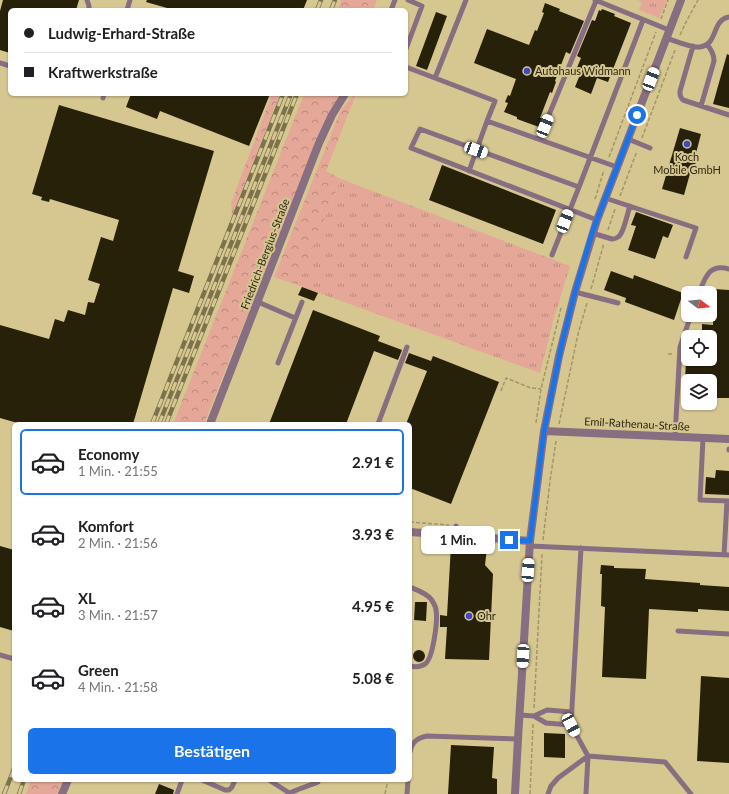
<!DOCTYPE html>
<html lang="de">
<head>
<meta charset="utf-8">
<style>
	:root { --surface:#fff; --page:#f2f2f2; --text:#202124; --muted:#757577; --line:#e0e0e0; --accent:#1a73e8 }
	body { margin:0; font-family:Lato,sans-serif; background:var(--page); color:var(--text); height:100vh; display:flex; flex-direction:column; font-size:15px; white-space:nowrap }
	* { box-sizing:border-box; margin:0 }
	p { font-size:13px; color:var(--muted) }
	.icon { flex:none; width:22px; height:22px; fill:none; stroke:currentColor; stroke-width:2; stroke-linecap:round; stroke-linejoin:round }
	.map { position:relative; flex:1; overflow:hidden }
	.panel { position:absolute; left:12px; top:422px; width:400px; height:360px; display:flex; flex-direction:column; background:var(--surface); border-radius:6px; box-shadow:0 1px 3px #0004 }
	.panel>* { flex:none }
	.hud { position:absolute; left:8px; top:8px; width:400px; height:88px; border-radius:6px; box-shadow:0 1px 3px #0004; display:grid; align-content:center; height:88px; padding:0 16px; background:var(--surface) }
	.needle { width:26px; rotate:106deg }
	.fabs { position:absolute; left:681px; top:286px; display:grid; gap:8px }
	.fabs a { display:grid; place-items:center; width:36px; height:36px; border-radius:6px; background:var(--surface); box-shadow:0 1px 3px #0004; font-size:20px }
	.end { position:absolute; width:18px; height:18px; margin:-9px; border:5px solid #1a73e8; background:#fff; box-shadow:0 0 0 2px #fff }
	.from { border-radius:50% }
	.bubble { position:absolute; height:28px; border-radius:6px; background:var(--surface); box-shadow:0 1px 3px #0004; font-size:13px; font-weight:700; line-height:28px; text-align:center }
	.car { position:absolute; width:12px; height:24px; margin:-12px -6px; border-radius:5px; box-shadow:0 0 3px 1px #0007; background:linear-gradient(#fff 24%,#345 0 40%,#fff 0 76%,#345 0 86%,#fff 0) }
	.hud b { display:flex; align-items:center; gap:14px; height:38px; font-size:15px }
	.hud b+b { border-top:1px solid var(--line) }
	.hud i { width:10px; height:10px; background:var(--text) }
	ul { padding:7px 0 0; list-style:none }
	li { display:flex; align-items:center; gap:12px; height:66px; margin:0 8px 6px; padding:0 8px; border:2px solid transparent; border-radius:6px }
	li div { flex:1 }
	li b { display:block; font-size:15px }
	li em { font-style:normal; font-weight:700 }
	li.current { border-color:var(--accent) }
	li>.icon { width:36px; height:36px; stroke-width:1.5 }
	.primary-button { display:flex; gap:8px; margin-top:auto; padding:8px 16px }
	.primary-button a { flex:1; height:46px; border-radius:6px; background:var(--accent); color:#fff; font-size:16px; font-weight:700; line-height:46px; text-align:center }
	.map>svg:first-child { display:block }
</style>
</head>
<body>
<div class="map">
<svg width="729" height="794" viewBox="0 0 729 794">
	<defs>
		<pattern id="grass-tufts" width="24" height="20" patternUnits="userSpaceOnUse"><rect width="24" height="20" fill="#e5a898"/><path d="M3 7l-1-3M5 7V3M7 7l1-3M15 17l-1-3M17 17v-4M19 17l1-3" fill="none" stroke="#ba897b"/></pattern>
		<pattern id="forest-crowns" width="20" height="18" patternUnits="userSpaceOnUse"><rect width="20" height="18" fill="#e5a898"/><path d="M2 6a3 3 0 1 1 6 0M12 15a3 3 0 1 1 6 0" fill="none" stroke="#ba897b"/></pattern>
	</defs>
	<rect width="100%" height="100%" fill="#d6c790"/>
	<path fill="url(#grass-tufts)" d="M637 0H667L659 18 639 10 642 2Z
		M341 179 570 266 554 318 540 373 297 285Z"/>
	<path fill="url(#forest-crowns)" d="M341 0H377L373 10H338Z
		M272 94H280L232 216 231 203Z
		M304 94H342L321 130 204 424H173Z
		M354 94H356L326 171 341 179 297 285 274 277 340 112Z
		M31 780H63L57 794H26Z"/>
	<path fill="#27210a" d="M3 0H79L76 10H10V53L0 50V11Z
		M147 0H307L303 10H174L146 2Z
		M545 3 560 9 559 11 584 21 570 54 566 52 555 81 556 82 552 93 550 92 540 118H542L539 127 517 119V117L504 112 508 103 505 102 508 95 510 96 516 79 474 63 487 29 529 45 535 30 537 31 544 13 542 12Z
		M602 9 615 14 614 16 631 23 608 82 597 78 591 94 575 87 581 72 576 70 581 58 577 56 592 20 595 21 599 10 601 11Z
		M436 12 447 16 427 70 416 66Z
		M727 54 729 55V108L713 104Z
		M131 94H270L249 146 160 111 157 119 126 107Z
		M59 105 214 151 178 271 194 276 189 293 173 288 133 424H21L0 418V325L49 339 55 319 64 322 68 310 85 315 88 302 94 303 100 284 88 280 101 237 113 241 119 220 50 199 49 202 41 200 42 197 32 194Z
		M680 128 701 134 694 161 696 162 693 171 691 170 684 195 662 189Z
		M442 165 556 210 543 244 429 200Z
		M636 212 673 225 668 238 663 236 655 259 628 250 636 226 631 225Z
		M611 271 633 279 634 275 683 293 674 320 625 302 626 298 604 290Z
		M302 287 318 293 314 301 298 295Z
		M714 289 729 290V398H710V381H685L686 359H710V337H702V324L713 325Z
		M313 310 380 336 378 341 402 350 398 360 374 351 346 424H269Z
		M409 353 431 361 433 356 499 382 451 504 410 488V424H406L427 371 405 363Z
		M716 470 729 471V495L705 494 706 477 715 478Z
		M451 545 487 548 485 565 493 574 489 660 445 659 447 627H440V615L447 616Z
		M0 546 14 550V631L0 627Z
		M601 565 614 566V568L646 569 645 579 700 583V585L729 587V611L698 609V612L649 609 646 679 602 677 605 607 601 606 602 574H600Z
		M415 602H427L426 621 414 620Z
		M413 656a6 6 0 1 1 12 0a6 6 0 1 1-12 0Z
		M701 676 729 678V763L697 761Z
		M544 733 565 734V758L544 757Z
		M451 745 494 747 492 778 497 779V794H448Z
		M159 784 174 790 173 794H155Z"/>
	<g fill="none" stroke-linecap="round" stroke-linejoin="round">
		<path stroke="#a29569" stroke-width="1.5" stroke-dasharray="4 2" stroke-linecap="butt" d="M661 19 668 0
			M680 35 686 22 698 0
			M642 138 675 50
			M609 157 656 32
			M620 196 637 151
			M595 199 604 170
			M608 230 615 209
			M591 289 604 243
			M668 354H672
			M501 391 506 378 531 388 541 389
			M536 423 541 389 561 308
			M559 424 578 334 587 303
			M410 522 449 525
			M543 540 550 481 556 441
			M534 708 542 554
			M385 794 388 780
			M530 794 533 724"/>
		<path stroke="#876e81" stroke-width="5" d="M87 0 89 6V10
			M466 0 435 78 495 101 487 121 617 167
			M595 0 669 30
			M127 10 130 0
			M391 10 395 0
			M666 38C676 41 690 48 700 47 719 44 711 20 729 17
			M693 46 680 91C680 95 680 97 683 100L729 115
			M406 49 422 6 408 0
			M0 63 10 66
			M406 67 435 78
			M103 98 104 94
			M701 106 714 61C714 54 711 50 707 44
			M539 139 596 1
			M628 139 650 148
			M469 171 487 121
			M579 187 643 20
			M605 198 696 228 686 257
			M592 233 612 239C615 239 615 239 618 237 624 233 627 214 630 206
			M552 255 579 187 420 129 411 148 597 220
			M575 292 618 303
			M699 293C705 278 709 263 729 269
			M258 302 295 318
			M278 363 302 302
			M378 424 407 347
			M675 437 680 347 691 315
			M703 438 700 500 729 501
			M729 449V450
			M456 526V536
			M530 546 729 555
			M581 548 571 725 588 756 665 762 691 794
			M724 555 727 501
			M410 587C417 590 426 593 431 599 433 602 436 607 436 610 438 620 433 659 425 664 421 667 415 667 410 666
			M678 631 729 634
			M0 655 14 659
			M519 715 534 716 546 723 571 725
			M534 716 547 710 572 712
			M410 752C412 742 417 738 427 736L518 739
			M202 780 225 790H229L232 787 235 780
			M269 780 291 794
			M290 793C299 788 309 786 318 782L319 780
			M177 794 182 780
			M407 794 408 780
			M548 794 551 786 558 778 588 756
			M586 794 588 756"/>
		<path stroke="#876e81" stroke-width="8" d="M210 424 319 143 332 115 345 94
			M544 431 729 439
			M410 532 530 541
			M62 794 68 780
			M515 794 518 739 530 541 544 431 559 356 575 292 597 220 681 0"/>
		<g stroke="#7c724c" stroke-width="4.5">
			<path id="rail" d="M317 10 321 0
				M331 10 335 0
				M152 424 283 94
				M159 424 291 94
				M166 424 297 94
				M4 794 14 769
				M19 794 24 780"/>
		</g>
		<use href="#rail" stroke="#d6c790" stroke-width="3" stroke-dasharray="9" stroke-linecap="butt"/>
	</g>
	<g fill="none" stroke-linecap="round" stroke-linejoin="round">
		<path stroke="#1a73e8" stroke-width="5" d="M509 540 530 541 544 431 562 343 575 292 592 233 637 115"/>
	</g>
	<g fill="#4248bd" stroke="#d6c790" stroke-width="1.5">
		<circle cx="527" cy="71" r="4"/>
		<circle cx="687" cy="144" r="4"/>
		<circle cx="469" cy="616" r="4"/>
	</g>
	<g text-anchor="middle" stroke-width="4" stroke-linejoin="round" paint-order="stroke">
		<g font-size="11" fill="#2f2913" stroke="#d6c790" text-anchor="start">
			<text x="535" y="75">Autohaus Widmann</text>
			<text x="687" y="161" text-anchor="middle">Koch<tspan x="687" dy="13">Mobile GmbH</tspan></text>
			<text x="477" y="620">Ohr</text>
		</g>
		<g font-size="11" fill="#2f2913" stroke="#d6c790">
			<text transform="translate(265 254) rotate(-69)" y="4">Friedrich-Bergius-Straße</text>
			<text transform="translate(637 424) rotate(3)" y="4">Emil-Rathenau-Straße</text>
		</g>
	</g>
</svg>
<div class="fabs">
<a><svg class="needle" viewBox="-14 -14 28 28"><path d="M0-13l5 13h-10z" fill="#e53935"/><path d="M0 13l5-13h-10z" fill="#757577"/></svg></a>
<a><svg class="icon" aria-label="locate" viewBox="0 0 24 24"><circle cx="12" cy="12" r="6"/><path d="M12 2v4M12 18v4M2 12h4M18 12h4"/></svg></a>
<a><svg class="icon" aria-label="layers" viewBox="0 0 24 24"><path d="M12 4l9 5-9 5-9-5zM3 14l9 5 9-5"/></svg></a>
</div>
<i class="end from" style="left:637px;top:115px"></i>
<i class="end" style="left:509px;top:540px"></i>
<div class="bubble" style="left:421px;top:526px;width:74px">1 Min.</div>
<i class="car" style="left:651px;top:79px;rotate:21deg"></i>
<i class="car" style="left:545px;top:126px;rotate:22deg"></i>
<i class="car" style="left:476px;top:150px;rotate:110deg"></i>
<i class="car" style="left:565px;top:221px;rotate:21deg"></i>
<i class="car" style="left:528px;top:570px;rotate:4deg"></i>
<i class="car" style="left:523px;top:656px;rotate:183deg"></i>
<i class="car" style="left:571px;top:725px;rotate:152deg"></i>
<div class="hud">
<b><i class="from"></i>Ludwig-Erhard-Straße</b>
<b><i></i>Kraftwerkstraße</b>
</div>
<section class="panel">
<ul>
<li class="current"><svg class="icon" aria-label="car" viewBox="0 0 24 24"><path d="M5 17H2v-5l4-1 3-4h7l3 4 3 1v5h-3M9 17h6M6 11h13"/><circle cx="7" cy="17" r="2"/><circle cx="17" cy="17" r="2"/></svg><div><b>Economy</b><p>1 Min. · 21:55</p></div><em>2.91 €</em></li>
<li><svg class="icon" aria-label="car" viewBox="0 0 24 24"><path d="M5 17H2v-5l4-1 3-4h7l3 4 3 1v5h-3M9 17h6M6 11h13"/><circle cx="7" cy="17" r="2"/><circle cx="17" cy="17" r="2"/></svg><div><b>Komfort</b><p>2 Min. · 21:56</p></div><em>3.93 €</em></li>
<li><svg class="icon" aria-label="car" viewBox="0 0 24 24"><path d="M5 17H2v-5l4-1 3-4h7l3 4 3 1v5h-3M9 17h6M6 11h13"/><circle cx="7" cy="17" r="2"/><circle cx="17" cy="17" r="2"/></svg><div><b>XL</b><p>3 Min. · 21:57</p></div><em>4.95 €</em></li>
<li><svg class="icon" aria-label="car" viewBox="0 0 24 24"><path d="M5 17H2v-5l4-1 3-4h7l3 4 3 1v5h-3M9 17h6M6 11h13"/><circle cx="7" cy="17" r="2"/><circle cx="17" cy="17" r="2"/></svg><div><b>Green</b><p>4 Min. · 21:58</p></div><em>5.08 €</em></li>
</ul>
<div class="primary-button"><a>Bestätigen</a></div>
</section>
</div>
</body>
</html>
